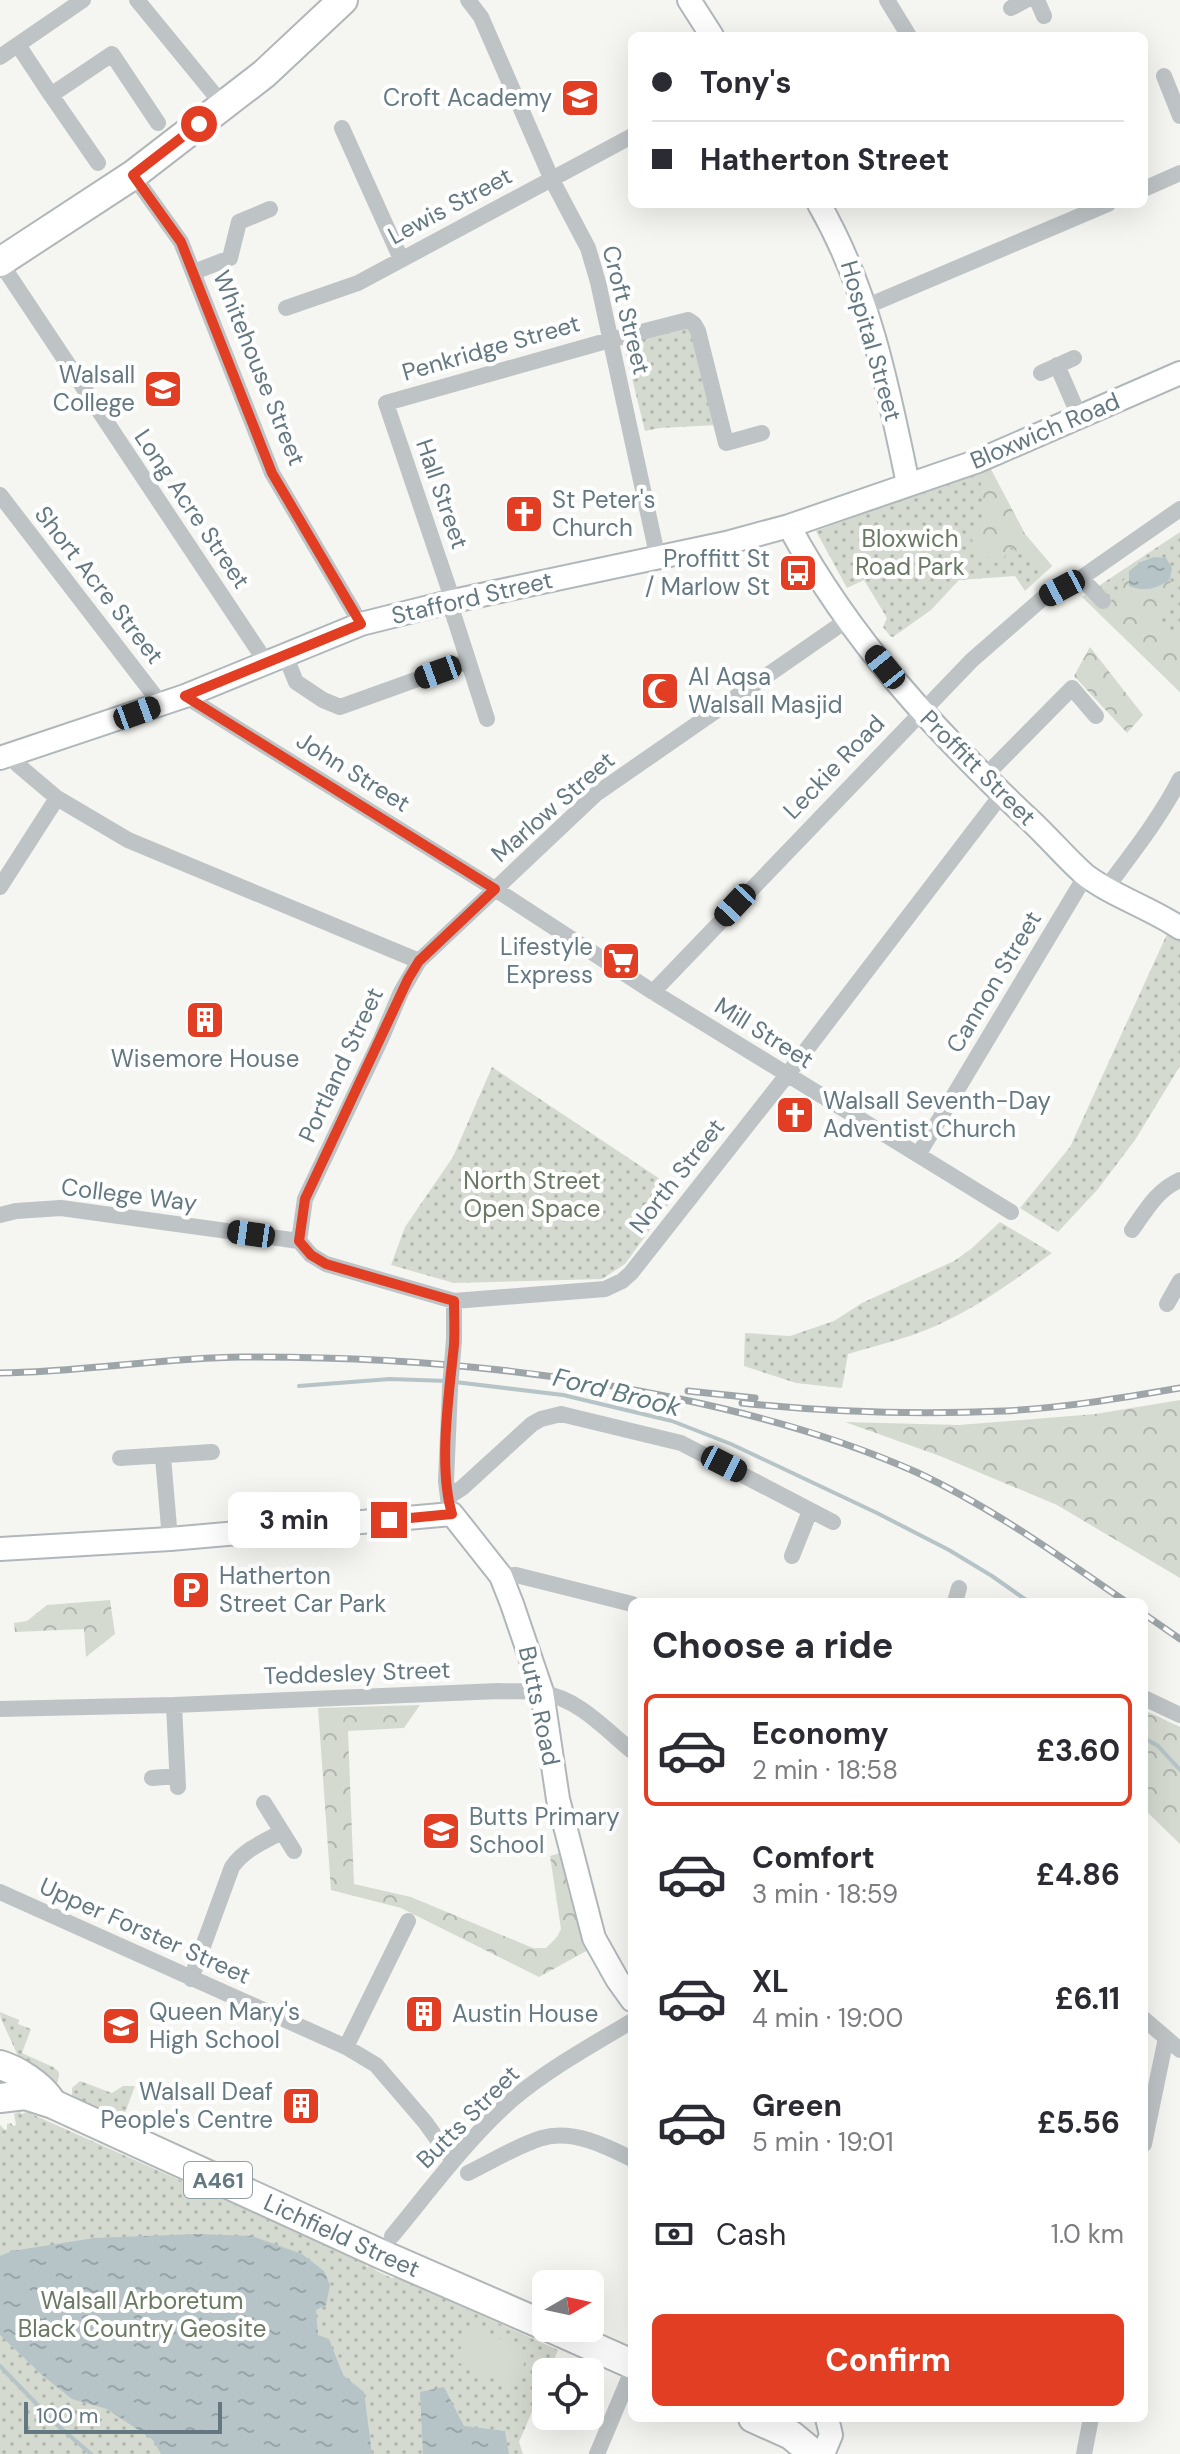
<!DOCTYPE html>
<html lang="en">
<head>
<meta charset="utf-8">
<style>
	:root { --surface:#fff; --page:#f7f7f7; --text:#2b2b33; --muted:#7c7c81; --line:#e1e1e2; --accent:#e23e24 }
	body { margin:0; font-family:"DM Sans",sans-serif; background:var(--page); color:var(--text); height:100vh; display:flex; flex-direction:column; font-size:30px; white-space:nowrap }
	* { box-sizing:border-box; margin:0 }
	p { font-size:26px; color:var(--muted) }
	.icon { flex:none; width:44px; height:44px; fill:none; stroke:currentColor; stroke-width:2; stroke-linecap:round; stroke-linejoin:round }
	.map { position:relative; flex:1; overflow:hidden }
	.details { position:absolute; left:628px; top:1598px; width:520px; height:824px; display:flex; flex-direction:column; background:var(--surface); border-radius:12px; box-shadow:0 8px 32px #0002 }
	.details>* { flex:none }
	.guide { position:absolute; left:628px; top:32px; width:520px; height:176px; border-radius:12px; box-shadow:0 8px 32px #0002; display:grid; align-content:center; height:176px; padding:0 24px; background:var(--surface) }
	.needle { width:52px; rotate:81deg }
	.controls { position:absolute; left:532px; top:2270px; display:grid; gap:16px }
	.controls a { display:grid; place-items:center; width:72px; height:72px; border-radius:12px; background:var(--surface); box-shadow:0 8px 32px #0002; font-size:40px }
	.scale { position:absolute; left:24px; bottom:20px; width:198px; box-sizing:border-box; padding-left:8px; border:4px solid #647882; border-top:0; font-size:22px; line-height:28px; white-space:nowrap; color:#647882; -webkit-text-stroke:6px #fff; paint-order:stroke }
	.end { position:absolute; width:36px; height:36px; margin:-18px; border:10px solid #e23e24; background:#fff; box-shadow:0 0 0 4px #fff }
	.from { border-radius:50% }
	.bubble { position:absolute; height:56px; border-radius:12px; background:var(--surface); box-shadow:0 8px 32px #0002; font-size:26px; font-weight:700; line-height:56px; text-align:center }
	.car { position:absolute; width:24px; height:48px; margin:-24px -12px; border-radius:10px; box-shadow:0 0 6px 2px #0007; background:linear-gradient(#222 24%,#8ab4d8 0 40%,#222 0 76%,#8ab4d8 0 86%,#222 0) }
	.guide b { display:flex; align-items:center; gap:28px; height:76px; font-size:30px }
	.guide b+b { border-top:2px solid var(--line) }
	.guide i { width:20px; height:20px; background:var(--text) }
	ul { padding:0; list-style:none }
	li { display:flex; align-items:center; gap:24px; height:112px; margin:0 16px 12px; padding:0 8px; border:4px solid transparent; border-radius:12px }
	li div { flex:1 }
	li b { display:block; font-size:30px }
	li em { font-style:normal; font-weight:700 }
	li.on { border-color:var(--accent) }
	li>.icon { width:72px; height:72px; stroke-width:1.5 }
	h2 { padding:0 24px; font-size:36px; line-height:96px }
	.pay { display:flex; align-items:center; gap:20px; height:88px; padding:0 24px; font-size:30px }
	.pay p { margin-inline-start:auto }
	.cta { display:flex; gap:16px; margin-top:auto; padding:16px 24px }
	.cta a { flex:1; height:92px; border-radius:12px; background:var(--accent); color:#fff; font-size:32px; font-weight:700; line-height:92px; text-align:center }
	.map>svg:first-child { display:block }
</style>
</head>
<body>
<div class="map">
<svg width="1180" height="2454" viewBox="0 0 1180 2454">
	<defs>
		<pattern id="grass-dots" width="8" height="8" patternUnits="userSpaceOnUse" patternTransform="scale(2)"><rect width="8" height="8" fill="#d5dad0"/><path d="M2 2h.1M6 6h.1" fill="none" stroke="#b0b6ae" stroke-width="1.8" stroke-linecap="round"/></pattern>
		<pattern id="forest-crowns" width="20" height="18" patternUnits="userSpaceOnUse" patternTransform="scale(2)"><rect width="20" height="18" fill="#d5dad0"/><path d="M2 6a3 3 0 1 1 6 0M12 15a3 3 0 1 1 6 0" fill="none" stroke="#b0b6ae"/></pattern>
		<pattern id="water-ripples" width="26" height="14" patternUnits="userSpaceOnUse" patternTransform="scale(2)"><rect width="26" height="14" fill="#b6c4c7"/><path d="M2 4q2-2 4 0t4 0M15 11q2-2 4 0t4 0" fill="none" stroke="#98a4a7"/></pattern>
	</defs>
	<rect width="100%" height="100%" fill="#f5f5f1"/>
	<path fill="url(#grass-dots)" d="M684 326 694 329 716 425 660 428 645 431 624 346 626 341Z
		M989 466 1025 534 1052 566 1025 591 1015 576 959 580 931 610 893 637 890 636 883 627 887 618 864 580 847 588 816 531Z
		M1180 532V692L1082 597Z
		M1167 934 1180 940V1066L1135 1140 1098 1189 1058 1232 1020 1208 1070 1147Z
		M492 1067 678 1191 625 1264 602 1279 454 1283 391 1265 405 1227 453 1157Z
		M1000 1222 1052 1253C1019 1277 985 1302 948 1320 917 1336 882 1344 848 1354L842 1388 796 1383 744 1366 745 1333 790 1336 834 1321 862 1303 954 1261 971 1249Z
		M0 2012 19 2020 18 2024 31 2029 22 2053 53 2067 59 2072 58 2081 54 2087 19 2058 1 2019Z
		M80 2081 112 2093 123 2086H135L122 2121 76 2100 72 2095V2088Z
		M20 2111 21 2114 27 2112 364 2262 367 2267 370 2266 377 2271 392 2278 396 2277 558 2350 549 2372H546V2379L519 2442 523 2454H0V2125L5 2130 7 2129V2124L11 2123 13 2126 16 2125 14 2114Z"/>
	<path fill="url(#forest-crowns)" d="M989 466 1025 534 1052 566 1047 571 1010 547 1000 565 982 554 965 530 988 517C980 495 976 486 989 466Z
		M1129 571 1130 586C1146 589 1157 590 1170 579 1173 596 1169 606 1159 619L1161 629 1172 635 1180 634V692L1102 616Z
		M1090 647 1143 715 1127 733 1074 676Z
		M1180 1400V1578L1057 1505 940 1456 845 1422 959 1425 1095 1414Z
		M110 1600 115 1634 86 1657 84 1629 15 1632 14 1623 27 1621 47 1605Z
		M420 1705 404 1728 348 1731 354 1884 411 1897 533 1948H546L557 1937 561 1929 550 1856 560 1853 569 1894 590 1949 539 1977 401 1908 331 1890 318 1708Z
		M1144 1710 1180 1727V1844L1144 1809Z"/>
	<path fill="#d5dad0" d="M471 2325 529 2352 513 2388 455 2361Z"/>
	<path fill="url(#water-ripples)" d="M1154 557 1166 558 1172 568 1170 579C1158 589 1144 592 1129 586V571L1141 562Z
		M198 2234 252 2236 302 2254 324 2271 330 2285 326 2305 316 2310 318 2335 329 2339 343 2375 364 2392 372 2454H161L153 2440 107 2409 72 2399 42 2375 0 2335V2256L12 2251 94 2238Z
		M444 2387 464 2426 505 2431 509 2454H423L420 2392Z"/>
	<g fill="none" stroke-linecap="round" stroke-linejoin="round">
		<path stroke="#b6c4c7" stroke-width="4" d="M455 1382 563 1395 672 1421 731 1444 877 1513 949 1550 992 1576 1029 1602
			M299 1386 390 1379 447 1381
			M1144 1738 1158 1746 1180 1770
			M0 2366 55 2423 91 2454"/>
		<g stroke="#b0b7ba" stroke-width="26">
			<path id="secondary" d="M689 0 712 36
				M819 204C869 291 888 387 908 484
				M789 526C850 640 938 734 1032 822 1050 839 1066 858 1084 874 1110 895 1151 908 1180 928
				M0 758 185 696 361 624 453 601 726 543 789 526 978 461 1180 373
				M0 1549 170 1539 452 1514 501 1576 512 1604 542 1692 558 1799 594 1938 617 1979 632 2000
				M823 2454 831 2435 827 2418"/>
		</g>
		<g stroke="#b1b6b8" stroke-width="32">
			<g id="highway">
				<path d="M0 262 133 175 264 74 343 0"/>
				<path d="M0 2065C17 2070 40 2085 50 2100"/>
				<path id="s1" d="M0 2098 25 2095 53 2104 383 2255 546 2326"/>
				<path d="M551 2328 632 2364"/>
				<path d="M753 2418 791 2435 814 2454"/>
			</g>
		</g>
		<path stroke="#bec3c5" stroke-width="16" d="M137 0 223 105
			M468 0 481 17 552 180 588 248 598 282 658 559
			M887 0 909 36
			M1037 0 1044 16
			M1011 8 1026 0
			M18 45 51 95 112 54 158 123
			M0 57 83 0
			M1164 76 1180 116
			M51 95 98 163
			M342 128 401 259
			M133 175 181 242 272 473 361 624
			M1144 189 1180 173
			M0 262 266 662
			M194 272 230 258 239 222 270 209
			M865 307 1108 204
			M286 308 358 283 632 136
			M1057 365 1079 416
			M1041 373 1074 358
			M0 495 161 704
			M1081 578 1103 601
			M449 601 487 719
			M453 601 386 403 610 340 688 320 694 324 698 331 726 443 762 433
			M847 620 596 794 419 961 401 992 381 1039 305 1199 299 1241 311 1255 326 1264 454 1301 605 1289 622 1281 631 1273 787 1075 1002 794
			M285 655 296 682 323 700 340 707 468 661
			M185 696 495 889 653 992 1011 1212
			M10 755 18 765 57 798 128 840 419 961
			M984 777 1072 688 1096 716
			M0 887 57 798
			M1107 887C1133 852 1160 818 1180 779
			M653 992 972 660 1043 598 1081 578 1180 509
			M918 1155 1086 875
			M0 1215 16 1211 61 1208 299 1241
			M1132 1230C1146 1210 1157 1190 1180 1180
			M454 1301V1340
			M1167 1304 1180 1281
			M163 1457 170 1539
			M120 1458 212 1452
			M448 1497 462 1488 532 1424 541 1419 561 1414 681 1443 833 1522
			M449 1506 446 1481 450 1388
			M792 1556 810 1511
			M501 1576 516 1575 632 1604
			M955 1602 959 1588
			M1144 1698 1180 1715
			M174 1705 178 1787
			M0 1709 174 1705 499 1691C513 1692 529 1690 543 1693 579 1699 605 1729 632 1751
			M152 1778 177 1776
			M264 1803 294 1851
			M0 1892 346 2047 376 2065 425 2122 453 2161
			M191 1979 232 1867C244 1850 263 1842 280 1833
			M1144 2019 1180 2050
			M346 2047 408 1921
			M1144 2144 1166 2038
			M468 2173C491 2162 518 2145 542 2138 572 2129 606 2146 632 2159
			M392 2236C431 2189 468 2138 514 2098 550 2068 592 2045 632 2021
			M597 2454 632 2371
			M1084 2454 1091 2418"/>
		<use href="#secondary" stroke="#fff" stroke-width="22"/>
		<use href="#highway" stroke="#fff" stroke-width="28"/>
		<g stroke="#9da5a9" stroke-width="7">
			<path id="rail" d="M0 1373C81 1372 161 1358 241 1357 389 1356 535 1368 680 1399 761 1416 840 1438 916 1472 991 1507 1058 1555 1126 1602
				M688 1391 755 1398
				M742 1403C828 1412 917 1415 1004 1411 1063 1408 1122 1398 1180 1388
				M1144 1614 1180 1639"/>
		</g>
		<use href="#rail" stroke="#fff" stroke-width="4" stroke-dasharray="12" stroke-linecap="butt"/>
		<path stroke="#bec3c5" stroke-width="16" d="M450 1388 454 1340"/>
	</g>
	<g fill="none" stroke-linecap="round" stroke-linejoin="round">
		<path stroke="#e23e24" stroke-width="10" d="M199 124 133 175 181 242 272 473 361 624 185 696 495 889 419 961 408 979 305 1199 299 1241 311 1255 326 1264 454 1301C454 1316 455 1330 454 1345 449 1394 438 1467 452 1514L389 1520"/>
	</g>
	<defs>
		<g id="school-square" transform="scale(2)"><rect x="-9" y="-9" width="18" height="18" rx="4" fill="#e23e24" stroke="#fff"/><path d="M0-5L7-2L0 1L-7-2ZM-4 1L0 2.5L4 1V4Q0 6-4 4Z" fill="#fff"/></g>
		<g id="university-square" transform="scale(2)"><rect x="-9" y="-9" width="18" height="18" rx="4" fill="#e23e24" stroke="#fff"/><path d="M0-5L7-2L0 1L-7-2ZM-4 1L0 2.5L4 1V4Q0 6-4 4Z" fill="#fff"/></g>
		<g id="church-square" transform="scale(2)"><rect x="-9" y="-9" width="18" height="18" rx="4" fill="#e23e24" stroke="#fff"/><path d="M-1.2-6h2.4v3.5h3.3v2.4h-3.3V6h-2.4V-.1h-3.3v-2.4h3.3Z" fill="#fff"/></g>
		<g id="bus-square" transform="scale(2)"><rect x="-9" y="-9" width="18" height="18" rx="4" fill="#e23e24" stroke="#fff"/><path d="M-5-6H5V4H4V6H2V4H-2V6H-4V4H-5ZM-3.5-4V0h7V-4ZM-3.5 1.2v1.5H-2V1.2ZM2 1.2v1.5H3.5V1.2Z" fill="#fff"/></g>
		<g id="mosque-square" transform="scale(2)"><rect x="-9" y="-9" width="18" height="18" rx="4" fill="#e23e24" stroke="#fff"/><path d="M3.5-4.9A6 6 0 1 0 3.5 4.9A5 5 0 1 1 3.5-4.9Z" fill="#fff"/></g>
		<g id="supermarket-square" transform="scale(2)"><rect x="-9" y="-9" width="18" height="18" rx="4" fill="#e23e24" stroke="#fff"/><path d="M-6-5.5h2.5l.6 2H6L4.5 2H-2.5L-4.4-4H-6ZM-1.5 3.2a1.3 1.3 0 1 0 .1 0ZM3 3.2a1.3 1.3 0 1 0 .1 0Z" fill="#fff"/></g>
		<g id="building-square" transform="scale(2)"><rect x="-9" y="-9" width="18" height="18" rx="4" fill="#e23e24" stroke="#fff"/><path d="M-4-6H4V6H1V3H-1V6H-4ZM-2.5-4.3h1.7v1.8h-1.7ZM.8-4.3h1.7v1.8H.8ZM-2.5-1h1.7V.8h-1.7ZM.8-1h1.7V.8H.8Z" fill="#fff"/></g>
		<g id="parking-square" transform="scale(2)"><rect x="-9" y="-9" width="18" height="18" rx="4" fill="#e23e24" stroke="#fff"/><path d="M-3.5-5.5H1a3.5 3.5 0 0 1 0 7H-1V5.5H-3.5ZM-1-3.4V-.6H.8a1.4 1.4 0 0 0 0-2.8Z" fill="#fff"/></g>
	</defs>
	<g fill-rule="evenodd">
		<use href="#school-square" x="580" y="98"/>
		<use href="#university-square" x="163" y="389"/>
		<use href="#church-square" x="524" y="514"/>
		<use href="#bus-square" x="798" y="573"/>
		<use href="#mosque-square" x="660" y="691"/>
		<use href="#supermarket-square" x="621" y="961"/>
		<use href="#building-square" x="205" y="1020"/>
		<use href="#church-square" x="795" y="1115"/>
		<use href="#parking-square" x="191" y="1590"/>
		<use href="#school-square" x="441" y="1831"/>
		<use href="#building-square" x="424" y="2014"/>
		<use href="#school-square" x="121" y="2026"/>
		<use href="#building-square" x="301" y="2106"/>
	</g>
	<g text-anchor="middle" stroke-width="8" stroke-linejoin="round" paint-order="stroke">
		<rect fill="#fff" stroke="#92a0a8" stroke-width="2" x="184" y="2162" width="68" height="36" rx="6"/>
		<g font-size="22" font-weight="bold" fill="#647882">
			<text x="218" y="2188">A461</text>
		</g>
		<g font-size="24" fill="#647882" stroke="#fff" text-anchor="start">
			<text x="552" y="106" text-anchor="end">Croft Academy</text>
			<text x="135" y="383" text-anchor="end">Walsall<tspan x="135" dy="28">College</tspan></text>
			<text x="552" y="508">St Peter's<tspan x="552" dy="28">Church</tspan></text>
			<text x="770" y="567" text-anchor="end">Proffitt St<tspan x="770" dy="28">/ Marlow St</tspan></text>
			<text x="688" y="685">Al Aqsa<tspan x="688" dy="28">Walsall Masjid</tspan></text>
			<text x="593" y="955" text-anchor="end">Lifestyle<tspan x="593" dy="28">Express</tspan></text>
			<text x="205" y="1067" text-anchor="middle">Wisemore House</text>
			<text x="823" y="1109">Walsall Seventh-Day<tspan x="823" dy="28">Adventist Church</tspan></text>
			<text x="219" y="1584">Hatherton<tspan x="219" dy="28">Street Car Park</tspan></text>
			<text x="469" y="1825">Butts Primary<tspan x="469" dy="28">School</tspan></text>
			<text x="149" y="2020">Queen Mary's<tspan x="149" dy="28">High School</tspan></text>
			<text x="452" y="2022">Austin House</text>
			<text x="273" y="2100" text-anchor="end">Walsall Deaf<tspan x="273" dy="28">People's Centre</tspan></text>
		</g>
		<g font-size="24" fill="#647882" stroke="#fff">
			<text transform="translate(450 206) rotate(-28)" y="8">Lewis Street</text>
			<text transform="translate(626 310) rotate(76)" y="8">Croft Street</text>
			<text transform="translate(871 341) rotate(74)" y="8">Hospital Street</text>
			<text transform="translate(491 348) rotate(-16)" y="8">Penkridge Street</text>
			<text transform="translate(259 368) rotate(68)" y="8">Whitehouse Street</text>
			<text transform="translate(1045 431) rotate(-23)" y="8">Bloxwich Road</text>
			<text transform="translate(442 494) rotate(71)" y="8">Hall Street</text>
			<text transform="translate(192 509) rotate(56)" y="8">Long Acre Street</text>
			<text transform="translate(99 585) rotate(52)" y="8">Short Acre Street</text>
			<text transform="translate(472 598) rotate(-13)" y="8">Stafford Street</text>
			<text transform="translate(834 767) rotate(-46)" y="8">Leckie Road</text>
			<text transform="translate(978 768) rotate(45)" y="8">Proffitt Street</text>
			<text transform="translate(353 772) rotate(32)" y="8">John Street</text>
			<text transform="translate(553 807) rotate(-41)" y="8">Marlow Street</text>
			<text transform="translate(994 982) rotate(-59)" y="8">Cannon Street</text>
			<text transform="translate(764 1033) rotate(32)" y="8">Mill Street</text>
			<text transform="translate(341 1065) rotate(-65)" y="8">Portland Street</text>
			<text transform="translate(677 1176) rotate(-52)" y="8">North Street</text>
			<text transform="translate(129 1195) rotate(7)" y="8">College Way</text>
			<text transform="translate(357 1673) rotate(-2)" y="8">Teddesley Street</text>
			<text transform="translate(539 1706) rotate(78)" y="8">Butts Road</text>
			<text transform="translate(145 1931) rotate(24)" y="8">Upper Forster Street</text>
			<text transform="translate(468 2117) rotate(-45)" y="8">Butts Street</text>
			<text dy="8" stroke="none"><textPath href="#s1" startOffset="372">Lichfield Street</textPath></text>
		</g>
		<g font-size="24" fill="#6a7963" stroke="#fff">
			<text x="910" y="547">Bloxwich<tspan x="910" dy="28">Road Park</tspan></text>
			<text x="532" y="1189">North Street<tspan x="532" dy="28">Open Space</tspan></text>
			<text x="142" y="2309">Walsall Arboretum<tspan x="142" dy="28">Black Country Geosite</tspan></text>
		</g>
		<g font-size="26" font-style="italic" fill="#5f7a7f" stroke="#fff">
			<text transform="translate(617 1392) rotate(14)" y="9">Ford Brook</text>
		</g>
	</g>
</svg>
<div class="controls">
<a><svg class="needle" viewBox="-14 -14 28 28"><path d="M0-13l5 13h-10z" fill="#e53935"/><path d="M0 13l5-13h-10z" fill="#7c7c81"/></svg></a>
<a><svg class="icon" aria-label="locate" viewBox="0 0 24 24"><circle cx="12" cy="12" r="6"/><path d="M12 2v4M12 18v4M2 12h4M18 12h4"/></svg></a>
</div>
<div class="scale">100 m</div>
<i class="end from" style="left:199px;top:124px"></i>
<i class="end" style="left:389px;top:1520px"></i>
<div class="bubble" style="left:228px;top:1492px;width:132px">3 min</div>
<i class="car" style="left:1062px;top:588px;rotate:242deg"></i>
<i class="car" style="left:885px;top:667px;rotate:321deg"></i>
<i class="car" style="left:438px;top:672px;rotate:250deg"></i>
<i class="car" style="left:137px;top:713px;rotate:70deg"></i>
<i class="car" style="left:735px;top:905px;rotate:223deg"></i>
<i class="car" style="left:251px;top:1234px;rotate:278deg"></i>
<i class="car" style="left:724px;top:1464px;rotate:117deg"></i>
<div class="guide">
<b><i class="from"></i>Tony's</b>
<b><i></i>Hatherton Street</b>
</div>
<section class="details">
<h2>Choose a ride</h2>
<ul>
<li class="on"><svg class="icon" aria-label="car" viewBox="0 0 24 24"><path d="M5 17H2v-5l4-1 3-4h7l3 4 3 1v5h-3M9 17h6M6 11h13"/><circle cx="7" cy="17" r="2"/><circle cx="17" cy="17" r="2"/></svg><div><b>Economy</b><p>2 min · 18:58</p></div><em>£3.60</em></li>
<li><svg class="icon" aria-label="car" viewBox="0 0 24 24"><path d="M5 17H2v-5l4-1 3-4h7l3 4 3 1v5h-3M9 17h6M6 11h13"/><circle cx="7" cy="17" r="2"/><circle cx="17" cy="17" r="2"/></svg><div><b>Comfort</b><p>3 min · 18:59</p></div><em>£4.86</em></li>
<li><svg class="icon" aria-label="car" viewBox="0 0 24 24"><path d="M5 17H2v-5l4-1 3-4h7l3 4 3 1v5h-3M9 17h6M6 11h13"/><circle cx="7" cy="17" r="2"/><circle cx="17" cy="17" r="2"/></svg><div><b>XL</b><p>4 min · 19:00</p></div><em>£6.11</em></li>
<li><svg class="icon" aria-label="car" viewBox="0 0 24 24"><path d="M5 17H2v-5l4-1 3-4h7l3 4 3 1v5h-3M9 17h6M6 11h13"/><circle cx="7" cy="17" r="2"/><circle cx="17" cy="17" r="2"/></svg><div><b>Green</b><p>5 min · 19:01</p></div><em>£5.56</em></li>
</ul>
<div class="pay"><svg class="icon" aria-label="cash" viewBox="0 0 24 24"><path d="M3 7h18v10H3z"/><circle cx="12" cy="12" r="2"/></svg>Cash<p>1.0 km</p></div>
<div class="cta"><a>Confirm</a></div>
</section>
</div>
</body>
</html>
